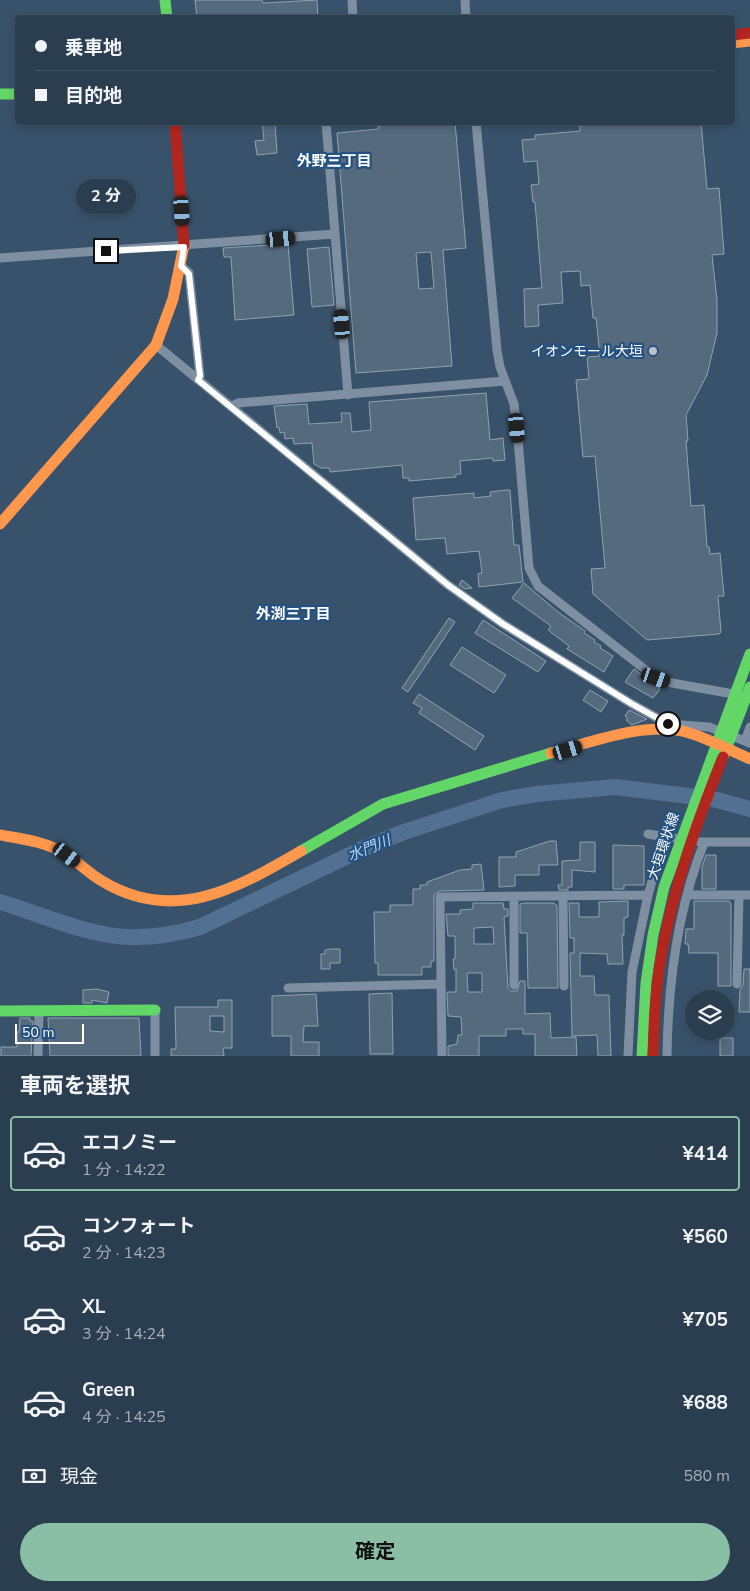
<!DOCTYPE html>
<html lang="ja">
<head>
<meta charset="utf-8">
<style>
	:root { --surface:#2b3e50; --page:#334557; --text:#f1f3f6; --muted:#a6aeb7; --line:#475767; --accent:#8abfa5 }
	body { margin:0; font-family:"Nunito Sans","Noto Sans JP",sans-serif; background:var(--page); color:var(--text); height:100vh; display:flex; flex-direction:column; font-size:19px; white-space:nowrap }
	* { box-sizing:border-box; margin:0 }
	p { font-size:16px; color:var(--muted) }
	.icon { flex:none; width:28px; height:28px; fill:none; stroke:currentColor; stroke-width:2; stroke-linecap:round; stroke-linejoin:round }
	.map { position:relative; height:1056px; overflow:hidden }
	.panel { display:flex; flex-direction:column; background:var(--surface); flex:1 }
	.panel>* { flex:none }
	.top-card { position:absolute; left:15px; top:15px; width:720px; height:110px; border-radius:5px; box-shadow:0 2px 8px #0003,0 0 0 1px var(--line); display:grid; align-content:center; height:110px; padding:0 20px; background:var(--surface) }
	.controls { position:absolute; left:685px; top:990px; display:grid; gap:10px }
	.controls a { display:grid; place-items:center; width:50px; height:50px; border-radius:50%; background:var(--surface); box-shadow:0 2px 8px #0003,0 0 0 1px var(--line); font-size:25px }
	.scale { position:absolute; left:15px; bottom:12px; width:69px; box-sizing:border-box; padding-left:5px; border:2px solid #fff; border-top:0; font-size:14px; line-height:18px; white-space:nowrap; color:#fff; -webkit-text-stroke:4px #235181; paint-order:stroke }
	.end { position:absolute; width:22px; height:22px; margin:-11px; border:6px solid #fff; background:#111; box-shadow:0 0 0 2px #111 }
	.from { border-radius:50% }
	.bubble { position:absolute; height:35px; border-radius:18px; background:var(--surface); box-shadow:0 2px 8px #0003,0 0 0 1px var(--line); font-size:16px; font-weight:700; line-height:35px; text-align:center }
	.car { position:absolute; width:15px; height:30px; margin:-15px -8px; border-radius:6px; box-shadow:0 0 4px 1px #0007; background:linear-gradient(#222 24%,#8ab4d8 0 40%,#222 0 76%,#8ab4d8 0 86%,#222 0) }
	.top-card b { display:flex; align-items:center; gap:18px; height:48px; font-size:19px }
	.top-card b+b { border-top:1px solid var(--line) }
	.top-card i { width:12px; height:12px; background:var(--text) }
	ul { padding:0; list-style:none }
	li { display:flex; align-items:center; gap:15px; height:75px; margin:0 10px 8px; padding:0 10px; border:2px solid transparent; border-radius:5px }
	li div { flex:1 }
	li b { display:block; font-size:19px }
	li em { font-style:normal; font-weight:700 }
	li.active { border-color:var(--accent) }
	li>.icon { width:45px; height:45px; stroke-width:1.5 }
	h2 { padding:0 20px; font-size:22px; line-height:60px }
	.pay { display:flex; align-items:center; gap:12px; height:55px; padding:0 20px; font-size:19px }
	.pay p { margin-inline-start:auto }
	.cta { display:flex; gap:10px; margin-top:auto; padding:10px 20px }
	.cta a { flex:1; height:58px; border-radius:30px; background:var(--accent); color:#111; font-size:20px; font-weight:700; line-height:58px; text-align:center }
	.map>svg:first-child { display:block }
</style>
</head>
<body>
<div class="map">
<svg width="750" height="1056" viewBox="0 0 750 1056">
	<rect width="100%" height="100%" fill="#39526b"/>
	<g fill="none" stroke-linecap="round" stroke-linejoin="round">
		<path stroke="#517092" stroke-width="16" d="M0 902C40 914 86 935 127 937 152 938 176 934 200 927L360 850 401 833 502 800 537 794 615 787 713 799 750 809"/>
	</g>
	<path fill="#566a7e" stroke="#92a1b0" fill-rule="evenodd" d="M195 0H262L263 3 317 0 318 18H197Z
		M262 122 275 123 277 153 257 155 255 141 264 140Z
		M418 122H455L466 248 443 250 452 366 356 373 337 133 379 129 378 126ZM431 252 434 288 419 289 416 253Z
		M623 122H701L707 189 719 188 724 254 712 255 717 300V333L707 375 686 415 688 441H686L691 506 704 505 707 547H709L710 554 720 553 724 596H718L721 632 719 634 647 640 593 594 591 569 605 568 595 456 583 457 576 380 589 379 587 357 600 356 596 318H593L590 285 581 286 580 271 561 272 563 303 538 305 539 326 525 327 524 289 542 288 535 202H533L531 185 539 184 537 161 524 162 522 140 535 139V135L580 131V126Z
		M288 244 294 315 235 320 231 257H224L223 248Z
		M329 247 334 305 312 307 307 249Z
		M486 393 490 440 503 438 505 460 493 461V458L460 461 461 474H456V477L409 481V478H403L402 465 330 472 329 468H321L314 464 312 443 294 444 293 438 285 439 284 432 280 433 279 427 277 428 274 406 307 404 309 424 342 422 341 413H350L352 432 371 430 369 402Z
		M506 490H510L514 545H519L523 582 479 587 478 574 482 573 479 551 447 554 445 538 416 540 413 498 474 493V498L491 496 490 492Z
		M462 580 472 588 465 589 459 585Z
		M524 583 558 612 585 631 584 633 595 640 594 642 601 646 600 648 613 656 604 672 567 649 569 646 548 630 551 626 512 598Z
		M449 618 455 622 408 692 402 688Z
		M483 620 546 661 538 672 475 633Z
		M462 647 506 675 494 693 450 665Z
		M634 669 660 689 653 698 625 682Z
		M590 690 608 701 601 712 583 700Z
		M419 694 484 736 475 750 419 713 422 708 413 703Z
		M629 710 647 719 632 725 626 720 628 718 625 716Z
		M550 841H556L558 865H539V875H515V886L499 887V857H516V852Z
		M580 842H595V872L572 870V887H568V890H559L558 885H562V861L580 860Z
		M613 845 644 846V885H624V889H613Z
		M706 855H716V889H702V867Z
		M481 864 484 890 440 891 434 894V961H431V967H422V975H378V963H375L374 912H390V905H413V889H420V885H427V882L460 870 472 869V865Z
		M628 901V917L624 918V935H622L623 964H608L607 954 580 953V976H594L595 995H609L611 1056H598L597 1035 572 1036 570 953H574V938H570L569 903H579V917H599V902Z
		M694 901H729L731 904V986H718V953H689L688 944H685L686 929H694Z
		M473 903H503L504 909H508V916L504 917 508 988 511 991H517L520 981H525V1014L550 1013 551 1038 576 1037 577 1056H535V1034H523V1029H506V1036H479V1056H448V1046L457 1044 458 1035H462L461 1017 448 1016 447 992H456V969L454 970 453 959H455V936H448L446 914H460V910L473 909ZM493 927 494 944H474V928ZM467 973H482V992H468Z
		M523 903H554L557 906 558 988H528L527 933H520V904Z
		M331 949H340V963H330V969H321V954H325V950Z
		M744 969H750V1012H739L740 990 743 985Z
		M97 989 109 992 107 1003 92 1000V1003H83V990Z
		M392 993 393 1054H370L369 994Z
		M316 994 318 1026H304L303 1042H319V1056H291V1036H272V996Z
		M218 1000H232V1048H223L224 1056H171V1049H176L175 1007H218ZM210 1016H224V1032L210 1031Z
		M20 1018H30V1021H33L31 1056H1V1047H17V1032H19Z
		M48 1018H139L141 1056H50Z
		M720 1038H733V1056H720Z"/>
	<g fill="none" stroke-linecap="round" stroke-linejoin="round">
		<path stroke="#7e8fa1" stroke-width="9" d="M352 0 353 18
			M465 0 466 18
			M326 122 348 395
			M476 122 497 350 500 367 514 404 517 428 529 568 538 586 656 678 672 683 739 695
			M0 258 335 234
			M181 266 189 273 200 376 198 380
			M156 345 448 585 503 624 632 704 668 724 709 727 745 741
			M231 407 238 403 505 381
			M749 743 745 741 750 727
			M648 834 684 840
			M700 842H750
			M687 895H750
			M563 896 564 986
			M737 984 739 895
			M514 985V896
			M288 988 441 984
			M155 1010V1056
			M38 1056 39 1010
			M442 1056 440 897 648 895
			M628 1056 632 972 648 895 665 837
			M667 1056C668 984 677 910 704 843"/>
		<path stroke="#63d668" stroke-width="11" d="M165 0 167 18
			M0 94H18
			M723 757 750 687
			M301 851 383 804 551 753
			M0 1011 155 1010
			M642 1056 646 983 653 935 664 887 750 654"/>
		<path stroke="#ff974d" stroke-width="11" d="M732 43 750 41
			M0 524 156 345 173 299 184 245
			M551 753C589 743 646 721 686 732 708 738 729 750 750 759
			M0 835C24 839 48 842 69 856 80 864 90 874 102 881 175 925 237 888 301 851"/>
		<path stroke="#b3261e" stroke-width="11" d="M732 35 750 33
			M175 122 184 245
			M653 1056C654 1023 655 990 661 957 673 888 697 822 723 757"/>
	</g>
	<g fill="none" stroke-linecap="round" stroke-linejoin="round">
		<path stroke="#fff" stroke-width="6" d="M106 251 184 247 181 266 189 274 200 376 198 380 448 585 503 624 632 704 668 724"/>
	</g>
	<circle fill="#bac2cb" stroke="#235181" stroke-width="2" cx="653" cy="351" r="5"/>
	<g text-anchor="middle" stroke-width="4.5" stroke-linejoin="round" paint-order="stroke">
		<g font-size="14" fill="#fff" stroke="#235181" text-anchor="end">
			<text x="643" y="356">イオンモール大垣</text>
		</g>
		<g font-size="14" fill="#fff" stroke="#235181">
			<text transform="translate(663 846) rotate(-71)" y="5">大垣環状線</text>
		</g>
		<g font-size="15" font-weight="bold" fill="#fff" stroke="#235181">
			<text x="334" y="166">外野三丁目</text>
			<text x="293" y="619">外渕三丁目</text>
		</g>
		<g font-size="15" font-style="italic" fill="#b5d2ef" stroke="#235181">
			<text transform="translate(369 848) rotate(-22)" y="5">水門川</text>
		</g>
	</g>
</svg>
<div class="controls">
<a><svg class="icon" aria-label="layers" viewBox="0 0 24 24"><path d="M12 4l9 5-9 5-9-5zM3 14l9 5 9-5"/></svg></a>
</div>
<div class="scale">50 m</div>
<i class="end from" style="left:668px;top:724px"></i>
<i class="end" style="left:106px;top:251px"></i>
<div class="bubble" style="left:76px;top:179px;width:60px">2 分</div>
<i class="car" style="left:182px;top:211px;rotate:176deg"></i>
<i class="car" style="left:281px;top:239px;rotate:85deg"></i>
<i class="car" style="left:342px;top:324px;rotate:355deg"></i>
<i class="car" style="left:517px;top:428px;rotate:175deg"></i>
<i class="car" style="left:656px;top:678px;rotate:109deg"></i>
<i class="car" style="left:568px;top:750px;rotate:73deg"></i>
<i class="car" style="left:67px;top:855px;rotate:127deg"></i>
<div class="top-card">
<b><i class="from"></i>乗車地</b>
<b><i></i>目的地</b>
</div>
</div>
<section class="panel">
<h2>車両を選択</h2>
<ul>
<li class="active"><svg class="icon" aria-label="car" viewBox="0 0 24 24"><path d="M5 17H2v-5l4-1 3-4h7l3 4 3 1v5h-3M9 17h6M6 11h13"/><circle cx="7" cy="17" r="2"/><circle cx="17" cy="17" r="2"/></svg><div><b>エコノミー</b><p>1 分 · 14:22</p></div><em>¥414</em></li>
<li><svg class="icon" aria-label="car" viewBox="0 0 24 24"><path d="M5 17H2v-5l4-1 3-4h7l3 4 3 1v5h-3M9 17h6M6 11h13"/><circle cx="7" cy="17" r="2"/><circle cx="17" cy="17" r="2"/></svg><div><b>コンフォート</b><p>2 分 · 14:23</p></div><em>¥560</em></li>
<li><svg class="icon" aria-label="car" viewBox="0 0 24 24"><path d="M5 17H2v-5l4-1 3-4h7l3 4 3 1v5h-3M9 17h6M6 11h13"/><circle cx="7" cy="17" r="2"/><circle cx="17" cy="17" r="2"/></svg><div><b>XL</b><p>3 分 · 14:24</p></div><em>¥705</em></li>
<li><svg class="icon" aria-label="car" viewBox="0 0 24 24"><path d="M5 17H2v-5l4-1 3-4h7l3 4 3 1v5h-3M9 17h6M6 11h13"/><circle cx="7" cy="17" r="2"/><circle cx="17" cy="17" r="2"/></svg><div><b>Green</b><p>4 分 · 14:25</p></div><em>¥688</em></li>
</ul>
<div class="pay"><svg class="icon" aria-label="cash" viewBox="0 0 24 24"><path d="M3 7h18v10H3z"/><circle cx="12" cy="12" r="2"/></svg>現金<p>580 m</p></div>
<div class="cta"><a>確定</a></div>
</section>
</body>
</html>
